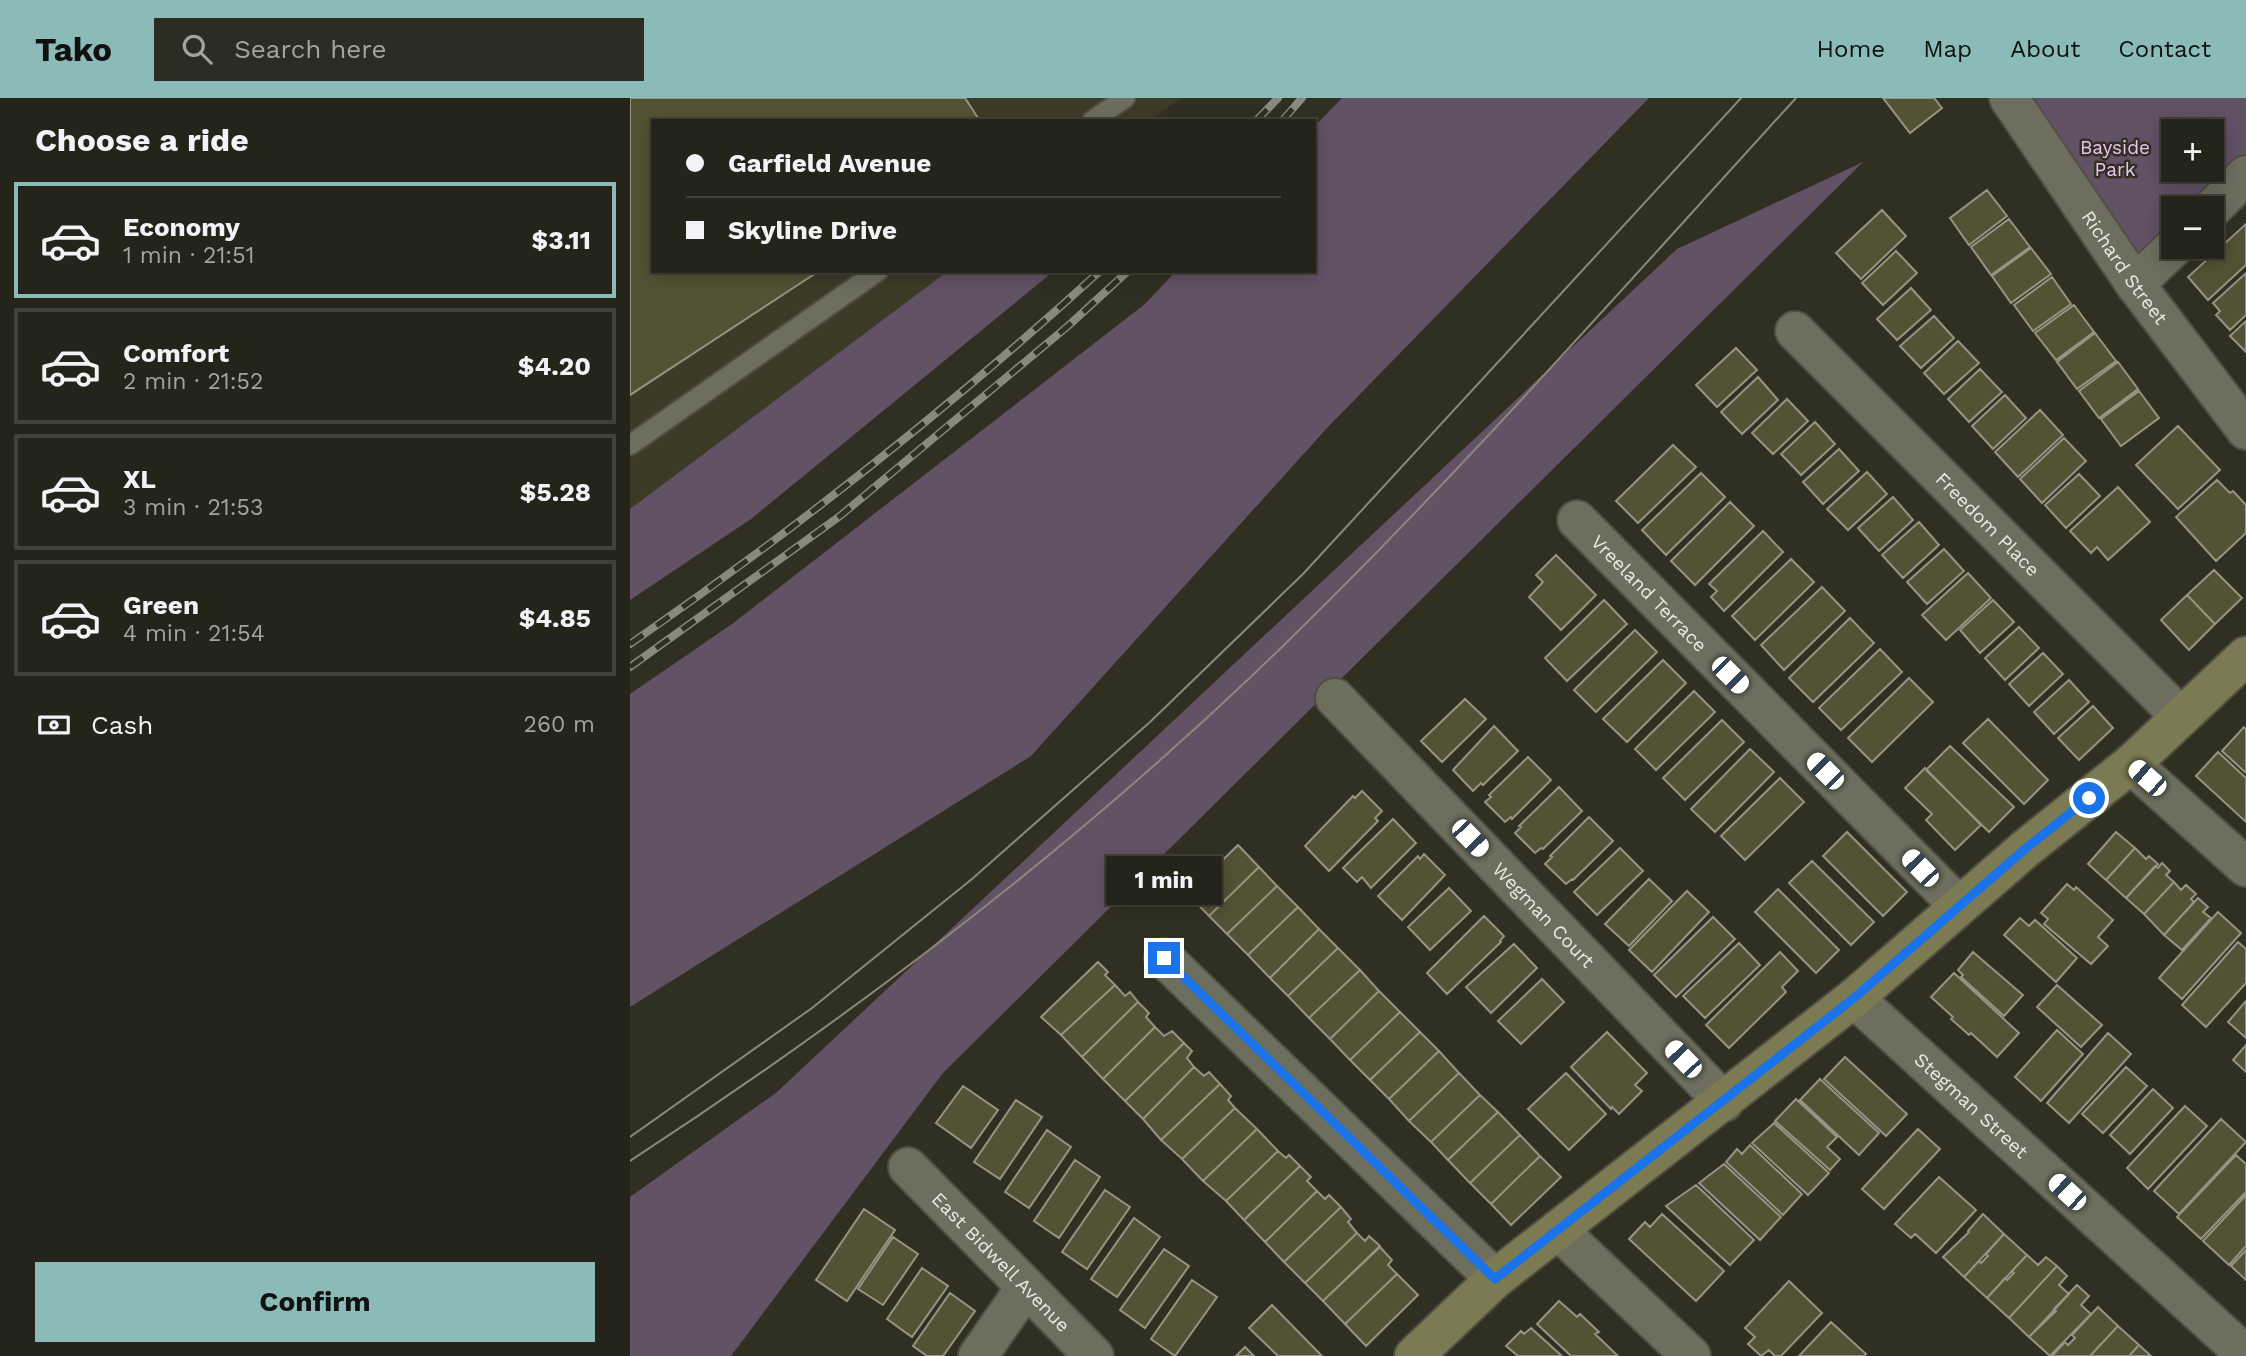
<!DOCTYPE html>
<html lang="en">
<head>
<meta charset="utf-8">
<style>
	:root { --surface:#24241a; --page:#2c2c23; --text:#f1f3f6; --muted:#a3a4a2; --line:#414139; --accent:#8bbbb9 }
	body { margin:0; font-family:"Work Sans",sans-serif; background:var(--page); color:var(--text); height:100vh; display:flex; flex-direction:column; font-size:26px; white-space:nowrap }
	* { box-sizing:border-box; margin:0 }
	p { font-size:23px; color:var(--muted) }
	.icon { flex:none; width:38px; height:38px; fill:none; stroke:currentColor; stroke-width:2; stroke-linecap:round; stroke-linejoin:round }
	.map { position:relative; flex:1; overflow:hidden }
	.sheet { display:flex; flex-direction:column; background:var(--surface); width:630px }
	.sheet>* { flex:none }
	.banner { position:absolute; left:21px; top:21px; width:665px; height:154px; border-radius:0px; box-shadow:0 4px 18px #0003,0 0 0 2px var(--line); display:grid; align-content:center; height:154px; padding:0 35px; background:var(--surface) }
	.buttons { position:absolute; left:1531px; top:21px; display:grid; gap:14px }
	.buttons a { display:grid; place-items:center; width:63px; height:63px; border-radius:0px; background:var(--surface); box-shadow:0 4px 18px #0003,0 0 0 2px var(--line); font-size:35px }
	.end { position:absolute; width:32px; height:32px; margin:-16px; border:9px solid #1a73e8; background:#fff; box-shadow:0 0 0 4px #fff }
	.from { border-radius:50% }
	.bubble { position:absolute; height:49px; border-radius:0px; background:var(--surface); box-shadow:0 4px 18px #0003,0 0 0 2px var(--line); font-size:23px; font-weight:700; line-height:49px; text-align:center }
	.car { position:absolute; width:21px; height:42px; margin:-21px -10px; border-radius:9px; box-shadow:0 0 5px 2px #0007; background:linear-gradient(#fff 24%,#345 0 40%,#fff 0 76%,#345 0 86%,#fff 0) }
	.banner b { display:flex; align-items:center; gap:24px; height:66px; font-size:26px }
	.banner b+b { border-top:2px solid var(--line) }
	.banner i { width:18px; height:18px; background:var(--text) }
	ul { padding:0; list-style:none }
	li { display:flex; align-items:center; gap:21px; height:116px; margin:0 14px 10px; padding:0 21px; border:4px solid var(--line); border-radius:0px }
	li div { flex:1 }
	li b { display:block; font-size:26px }
	li em { font-style:normal; font-weight:700 }
	li.on { border-color:var(--accent) }
	li>.icon { width:63px; height:63px; stroke-width:1.5 }
	h2 { padding:0 35px; font-size:32px; line-height:84px }
	.pay { display:flex; align-items:center; gap:18px; height:77px; padding:0 35px; font-size:26px }
	.pay p { margin-inline-start:auto }
	.button { display:flex; gap:14px; margin-top:auto; padding:14px 35px }
	.button a { flex:1; height:80px; border-radius:0px; background:var(--accent); color:#111; font-size:28px; font-weight:700; line-height:80px; text-align:center }
	header { display:flex; align-items:center; gap:42px; box-sizing:border-box; height:98px; padding:0 35px; background:var(--accent); color:#111 }
	header strong { font-size:33px }
	nav { display:flex; gap:38px; margin-inline-start:auto; font-size:24px }
	.search { width:490px; height:63px; background:var(--page); display:flex; align-items:center; gap:18px; box-sizing:border-box; padding:0 24px; border-radius:0px; color:var(--muted); font-size:26px }
	main { display:flex; flex:1; min-height:0 }
	.map>svg:first-child { display:block }
</style>
</head>
<body>
<header>
<strong>Tako</strong>
<div class="search"><svg class="icon" aria-label="search" viewBox="0 0 24 24"><circle cx="10" cy="10" r="6"/><path d="M15 15l6 6"/></svg>Search here</div>
<nav><a>Home</a><a>Map</a><a>About</a><a>Contact</a></nav>
</header>
<main>
<section class="sheet">
<h2>Choose a ride</h2>
<ul>
<li class="on"><svg class="icon" aria-label="car" viewBox="0 0 24 24"><path d="M5 17H2v-5l4-1 3-4h7l3 4 3 1v5h-3M9 17h6M6 11h13"/><circle cx="7" cy="17" r="2"/><circle cx="17" cy="17" r="2"/></svg><div><b>Economy</b><p>1 min · 21:51</p></div><em>$3.11</em></li>
<li><svg class="icon" aria-label="car" viewBox="0 0 24 24"><path d="M5 17H2v-5l4-1 3-4h7l3 4 3 1v5h-3M9 17h6M6 11h13"/><circle cx="7" cy="17" r="2"/><circle cx="17" cy="17" r="2"/></svg><div><b>Comfort</b><p>2 min · 21:52</p></div><em>$4.20</em></li>
<li><svg class="icon" aria-label="car" viewBox="0 0 24 24"><path d="M5 17H2v-5l4-1 3-4h7l3 4 3 1v5h-3M9 17h6M6 11h13"/><circle cx="7" cy="17" r="2"/><circle cx="17" cy="17" r="2"/></svg><div><b>XL</b><p>3 min · 21:53</p></div><em>$5.28</em></li>
<li><svg class="icon" aria-label="car" viewBox="0 0 24 24"><path d="M5 17H2v-5l4-1 3-4h7l3 4 3 1v5h-3M9 17h6M6 11h13"/><circle cx="7" cy="17" r="2"/><circle cx="17" cy="17" r="2"/></svg><div><b>Green</b><p>4 min · 21:54</p></div><em>$4.85</em></li>
</ul>
<div class="pay"><svg class="icon" aria-label="cash" viewBox="0 0 24 24"><path d="M3 7h18v10H3z"/><circle cx="12" cy="12" r="2"/></svg>Cash<p>260 m</p></div>
<div class="button"><a>Confirm</a></div>
</section>
<div class="map">
<svg width="1616" height="1258" viewBox="0 0 1616 1258">
	<rect width="100%" height="100%" fill="#303022"/>
	<path fill="#3b3b27" d="M0 0H551L520 23H23V173H318L0 411Z"/>
	<path fill="#635165" fill-rule="evenodd" d="M712 0H1019L697 330 401 658 0 909V596L102 526 515 206 546 173H684V29Z
		M1365 0H1616V65L1570 110H1544L1543 136 1500 178ZM1544 33H1582V72H1544Z
		M1233 64 313 975 101 1258H0V1099L147 994 1047 151Z
		M318 173H424L121 421 0 502V411Z"/>
	<path fill="#525234" stroke="#959585" stroke-width="2" d="M0 0H335L350 23H23V173H189L0 297Z
		M1253 0H1304L1312 10 1280 35Z
		M1357 92 1377 118 1339 147 1320 120Z
		M1252 112 1276 138 1231 181 1206 155Z
		M1379 121 1400 149 1361 177 1341 149Z
		M1616 126V167L1578 202 1558 179Z
		M1401 150 1421 176 1381 205 1362 178Z
		M1266 153 1287 175 1253 207 1232 185Z
		M1616 175V217L1600 232 1586 217 1590 213 1583 205Z
		M1422 179 1441 206 1403 233 1384 207Z
		M1281 190 1301 212 1267 242 1247 221Z
		M1444 207 1464 234 1426 262 1405 235Z
		M1304 218 1324 240 1291 270 1270 248Z
		M1616 223V254L1600 238Z
		M1465 235 1486 263 1447 291 1427 264Z
		M1328 243 1349 265 1314 296 1294 275Z
		M1106 250 1127 272 1087 309 1066 287Z
		M1488 264 1508 291 1469 320 1449 293Z
		M1350 271 1372 294 1339 324 1318 301Z
		M1128 279 1148 302 1112 336 1091 314Z
		M1509 293 1529 320 1491 348 1471 321Z
		M1375 297 1396 320 1363 351 1342 328Z
		M1157 301 1178 323 1143 356 1122 335Z
		M1410 312 1433 337 1388 379 1365 354Z
		M1185 324 1205 346 1171 377 1151 356Z
		M1548 328 1590 372 1548 411 1506 367Z
		M1434 340 1456 363 1412 405 1390 381Z
		M1043 347 1066 369 1008 425 986 403Z
		M1209 351 1229 373 1193 406 1173 384Z
		M1237 374 1257 396 1218 432 1197 411Z
		M1071 375 1095 399 1036 457 1012 432Z
		M1449 376 1470 398 1436 430 1415 407Z
		M1587 382 1600 395 1603 393 1616 407V435L1586 463 1546 419Z
		M1488 389 1520 424 1478 462 1467 449 1461 455 1440 433Z
		M1263 399 1283 422 1249 453 1228 430Z
		M1100 404 1124 428 1065 487 1041 463Z
		M1289 424 1309 447 1273 480 1252 457Z
		M1133 433 1153 454 1094 513 1081 499 1087 493 1079 486Z
		M1314 451 1334 473 1297 506 1277 484Z
		M926 457 966 497 931 532 899 499 913 484 906 477Z
		M1161 461 1184 484 1125 542 1102 518Z
		M1584 472 1612 500 1585 526 1557 497Z
		M1338 475 1361 500 1316 542 1292 517Z
		M1192 489 1215 513 1154 572 1131 547Z
		M1557 497 1585 526 1559 552 1531 522Z
		M974 502 997 526 937 583 915 560Z
		M1363 502 1384 524 1350 555 1330 532Z
		M1220 520 1244 545 1183 604 1159 580Z
		M1389 529 1409 550 1375 582 1355 560Z
		M1005 532 1027 554 966 614 944 592Z
		M1250 551 1272 574 1211 632 1189 610Z
		M1413 555 1433 576 1399 608 1379 586Z
		M1033 562 1056 585 997 644 973 621Z
		M1279 580 1303 604 1242 664 1218 640Z
		M1439 582 1459 604 1424 636 1404 614Z
		M1064 593 1085 614 1026 672 1005 651Z
		M835 601 856 621 812 664 791 643Z
		M1463 608 1483 630 1449 662 1428 640Z
		M1358 621 1418 682 1394 706 1333 645Z
		M1092 622 1114 644 1055 702 1033 680Z
		M864 628 888 653 853 687 851 685 843 693 823 672Z
		M1614 629 1616 632V675L1592 653Z
		M1320 648 1384 709 1359 734 1296 672Z
		M1120 651 1144 674 1085 734 1061 711Z
		M1588 654 1616 680V724L1566 678Z
		M898 659 921 682 882 721 881 719 875 724 855 704 861 699 859 697Z
		M1295 670 1351 727 1325 752 1296 722 1302 716 1275 690Z
		M1150 680 1174 704 1115 762 1091 738Z
		M929 689 952 713 913 751 911 750 905 755 885 735 891 729 889 728Z
		M732 693 752 713 745 720 748 723 699 773 675 748 723 698 725 700Z
		M959 719 983 743 943 782 942 781 936 786 915 766 922 759 920 758Z
		M763 721 786 745 741 790 732 779 727 784 713 770Z
		M1217 734 1277 794 1253 818 1193 758Z
		M1486 734 1505 750 1476 782 1458 766Z
		M608 747 629 769 579 818 558 796Z
		M990 750 1013 773 967 817 944 794Z
		M1505 750 1516 761 1519 758 1528 766 1496 800 1476 782Z
		M794 756 815 777 772 822 748 798 788 758 790 761Z
		M1182 763 1244 824 1221 847 1159 785Z
		M1532 765 1540 773 1536 777 1544 784 1514 816 1496 800 1525 768 1528 770Z
		M629 769 647 788 597 836 579 818Z
		M1019 781 1042 803 999 848 975 826Z
		M1544 784 1551 792 1556 787 1566 796 1561 801 1564 804 1534 837 1514 816Z
		M1437 786 1444 792 1446 789 1483 822 1468 839 1478 848 1461 866 1414 826 1418 821 1411 815Z
		M647 788 668 809 618 857 597 836Z
		M819 790 841 813 800 852 778 829Z
		M1148 791 1209 852 1186 875 1125 814Z
		M1057 793 1079 814 1022 874 999 852Z
		M1568 800 1578 809 1573 814 1581 820 1552 852 1534 837Z
		M668 809 689 831 640 880 618 857Z
		M1588 814 1611 835 1552 901 1529 880Z
		M854 818 874 838 870 843 871 844 817 896 797 875Z
		M1083 819 1105 841 1046 899 1024 877Z
		M1390 820 1399 828 1405 822 1447 860 1426 884 1374 837Z
		M689 831 708 850 658 898 640 880Z
		M1608 844 1616 851V885L1576 929 1552 907Z
		M1109 845 1130 867 1075 920 1053 898Z
		M884 846 907 870 861 915 836 889Z
		M708 850 730 872 679 920 658 898Z
		M1150 854 1168 873 1152 889 1156 894 1099 950 1076 927Z
		M1343 854 1393 897 1374 918 1331 879 1333 877 1328 872Z
		M468 864 478 874 475 877 485 887 431 937 411 919Z
		M730 872 749 893 700 941 679 920Z
		M1324 875 1389 935 1367 959 1341 935 1339 937 1321 921 1323 919 1301 899Z
		M912 881 934 904 891 946 868 923Z
		M485 887 495 898 500 894 508 904 452 959 431 937Z
		M1427 887 1472 927 1451 949 1407 909Z
		M749 893 770 914 720 962 700 941Z
		M1616 903V940L1598 924Z
		M508 904 519 915 516 919 525 929 473 981 452 959Z
		M770 914 790 934 740 982 720 962Z
		M525 929 534 938 542 933 554 945 495 1003 473 981Z
		M1427 932 1453 956 1411 1003 1385 979Z
		M790 934 809 953 759 1001 740 982Z
		M977 934 1017 975 1005 987 1012 993 989 1016 982 1009 981 1011 941 969Z
		M1478 935 1501 956 1439 1025 1417 1005Z
		M554 945 562 953 557 960 564 969 513 1021 495 1003Z
		M1616 947V974L1603 962Z
		M809 953 829 975 779 1023 759 1001Z
		M1215 959 1277 1016 1256 1038 1194 981Z
		M564 969 574 978 579 974 590 986 531 1042 513 1021Z
		M1496 969 1517 988 1473 1035 1452 1016Z
		M829 975 850 997 801 1044 779 1023Z
		M936 975 976 1016 939 1052 898 1011Z
		M1190 981 1249 1035 1229 1057 1170 1002Z
		M590 986 601 998 598 1002 605 1010 552 1061 531 1042Z
		M333 988 368 1012 341 1050 306 1025Z
		M1523 991 1543 1010 1500 1056 1480 1037Z
		M850 997 868 1014 818 1062 801 1044Z
		M1166 1001 1207 1039 1197 1049 1210 1061 1200 1072 1145 1023Z
		M386 1002 412 1019 370 1081 344 1064Z
		M1555 1008 1577 1028 1518 1091 1497 1070Z
		M605 1010 627 1031 573 1083 552 1061Z
		M868 1014 890 1037 840 1085 818 1062Z
		M1591 1021 1616 1044 1549 1116 1524 1093Z
		M1144 1025 1199 1075 1178 1097 1122 1045Z
		M627 1031 648 1053 596 1103 573 1083Z
		M1288 1031 1310 1051 1254 1111 1232 1091Z
		M417 1032 441 1049 399 1110 375 1094Z
		M890 1037 910 1058 861 1106 840 1085Z
		M1120 1047 1172 1096 1153 1117 1096 1064 1107 1051 1112 1056Z
		M648 1053 656 1060 659 1057 670 1068 614 1122 596 1103Z
		M1606 1057 1616 1066V1094L1571 1141 1547 1119Z
		M910 1058 931 1079 881 1127 861 1106Z
		M445 1062 470 1079 429 1140 404 1123Z
		M1094 1066 1151 1119 1130 1142 1069 1085Z
		M670 1068 681 1079 677 1083 687 1093 635 1144 614 1122Z
		M1309 1079 1346 1112 1306 1155 1285 1136 1281 1140 1265 1126Z
		M1066 1087 1124 1142 1100 1167 1036 1108Z
		M475 1092 500 1109 457 1171 432 1154Z
		M687 1093 695 1101 699 1097 711 1109 654 1164 635 1144Z
		M1616 1097V1148L1599 1167 1573 1143Z
		M711 1109 721 1121 718 1124 727 1135 675 1185 654 1164Z
		M234 1111 265 1132 217 1203 186 1182Z
		M1032 1116 1094 1173 1066 1203 999 1141 1015 1124 1020 1129Z
		M1353 1116 1374 1136 1334 1179 1313 1159 1339 1134 1338 1133Z
		M504 1120 530 1139 487 1199 461 1181Z
		M727 1135 735 1143 739 1138 750 1148 693 1203 675 1185Z
		M1374 1136 1397 1157 1357 1200 1334 1179 1349 1163 1351 1165 1358 1158 1356 1156Z
		M263 1139 288 1156 253 1207 228 1191Z
		M750 1149 762 1162 758 1167 767 1176 715 1226 693 1203Z
		M534 1151 559 1168 515 1230 490 1212Z
		M1616 1152V1182L1601 1168Z
		M1397 1157 1408 1167 1416 1159 1427 1168 1379 1220 1357 1200 1375 1180 1377 1182 1384 1175 1382 1173Z
		M1427 1168 1437 1178 1429 1187 1439 1196 1399 1239 1379 1220Z
		M292 1170 318 1188 282 1239 257 1221Z
		M767 1176 788 1197 736 1248 715 1226Z
		M562 1182 587 1199 545 1258 521 1241Z
		M1159 1183 1192 1215 1151 1258H1145L1139 1252 1131 1258 1118 1246 1125 1239 1115 1230Z
		M1447 1187 1459 1198 1451 1207 1461 1216 1420 1258 1399 1239 1426 1213 1424 1211Z
		M320 1195 345 1213 313 1258H297L283 1248Z
		M929 1203 947 1219 950 1216 969 1234 965 1236 988 1258H941L907 1226Z
		M642 1207 692 1258H648L619 1230Z
		M1468 1209 1488 1228 1460 1258H1422L1435 1244 1438 1247 1445 1240 1442 1237Z
		M1201 1224 1236 1256 1234 1258H1169Z
		M1488 1228 1509 1247 1499 1258H1460Z
		M901 1230 932 1258H888L876 1248 891 1233 894 1236Z
		M1509 1247 1521 1258H1499Z
		M615 1249 624 1258H606Z"/>
	<g fill="none" stroke-linecap="round" stroke-linejoin="round">
		<g stroke="#4f4f43" stroke-width="23">
			<path id="lane" d="M462 23 495 0
				M0 347 248 173"/>
		</g>
		<g stroke="#4f4f43" stroke-width="42">
			<g id="street">
				<path id="s1" d="M1379 0 1505 186 1616 332"/>
				<path d="M1582 111 1616 77"/>
				<path d="M1505 186 1544 149"/>
				<path id="s2" d="M1165 233 1551 619"/>
				<path id="s3" d="M947 422 1329 808"/>
				<path id="s4" d="M705 600 1094 1004"/>
				<path d="M1501 666 1616 769"/>
				<path d="M534 860 865 1181"/>
				<path id="s5" d="M1224 900 1616 1257"/>
				<path id="s6" d="M278 1069 464 1258"/>
				<path d="M928 1132 1061 1258"/>
				<path d="M348 1258 396 1189"/>
			</g>
		</g>
		<g stroke="#4f4f43" stroke-width="42">
			<path id="secondary" d="M784 1258 865 1181 1224 900 1395 751 1501 666 1616 558"/>
		</g>
		<use href="#lane" stroke="#6e6e5f" stroke-width="19"/>
		<use href="#street" stroke="#6e6e5f" stroke-width="38"/>
		<use href="#secondary" stroke="#7b7a53" stroke-width="38"/>
		<path stroke="#89897d" stroke-width="2" d="M0 1039 182 910 342 781 520 624 673 476 1111 0
			M0 1063C222 918 434 757 626 574 816 392 989 194 1166 0"/>
		<g stroke="#89897d" stroke-width="8">
			<path id="rail" d="M626 23 648 0
				M652 23 672 0
				M0 546C165 432 322 308 470 173
				M0 569 210 418 438 228 498 173"/>
		</g>
		<use href="#rail" stroke="#303022" stroke-width="5" stroke-dasharray="16" stroke-linecap="butt"/>
	</g>
	<g fill="none" stroke-linecap="round" stroke-linejoin="round">
		<path stroke="#1a73e8" stroke-width="9" d="M534 860 865 1181 1224 900 1395 751 1459 700"/>
	</g>
	<g text-anchor="middle" stroke-width="5" stroke-linejoin="round" paint-order="stroke">
		<g font-size="19" fill="#ecc3f0" stroke="#303022">
			<text x="1485" y="56">Bayside<tspan x="1485" dy="22">Park</tspan></text>
		</g>
		<g font-size="19" fill="#eaeae1" stroke="#303022">
			<text dy="7" stroke="none"><textPath href="#s1" startOffset="205">Richard Street</textPath></text>
			<text dy="7" stroke="none"><textPath href="#s2" startOffset="273">Freedom Place</textPath></text>
			<text dy="7" stroke="none"><textPath href="#s3" startOffset="103">Vreeland Terrace</textPath></text>
			<text dy="7" stroke="none"><textPath href="#s4" startOffset="301">Wegman Court</textPath></text>
			<text dy="7" stroke="none"><textPath href="#s5" startOffset="159">Stegman Street</textPath></text>
			<text dy="7" stroke="none"><textPath href="#s6" startOffset="133">East Bidwell Avenue</textPath></text>
		</g>
	</g>
</svg>
<div class="buttons">
<a>+</a>
<a>−</a>
</div>
<i class="end from" style="left:1459px;top:700px"></i>
<i class="end" style="left:534px;top:860px"></i>
<div class="bubble" style="left:476px;top:758px;width:116px">1 min</div>
<i class="car" style="left:1100px;top:577px;rotate:135deg"></i>
<i class="car" style="left:1195px;top:673px;rotate:315deg"></i>
<i class="car" style="left:1517px;top:680px;rotate:311deg"></i>
<i class="car" style="left:840px;top:740px;rotate:136deg"></i>
<i class="car" style="left:1290px;top:770px;rotate:316deg"></i>
<i class="car" style="left:1053px;top:961px;rotate:316deg"></i>
<i class="car" style="left:1437px;top:1094px;rotate:313deg"></i>
<div class="banner">
<b><i class="from"></i>Garfield Avenue</b>
<b><i></i>Skyline Drive</b>
</div>
</div>
</main>
</body>
</html>
